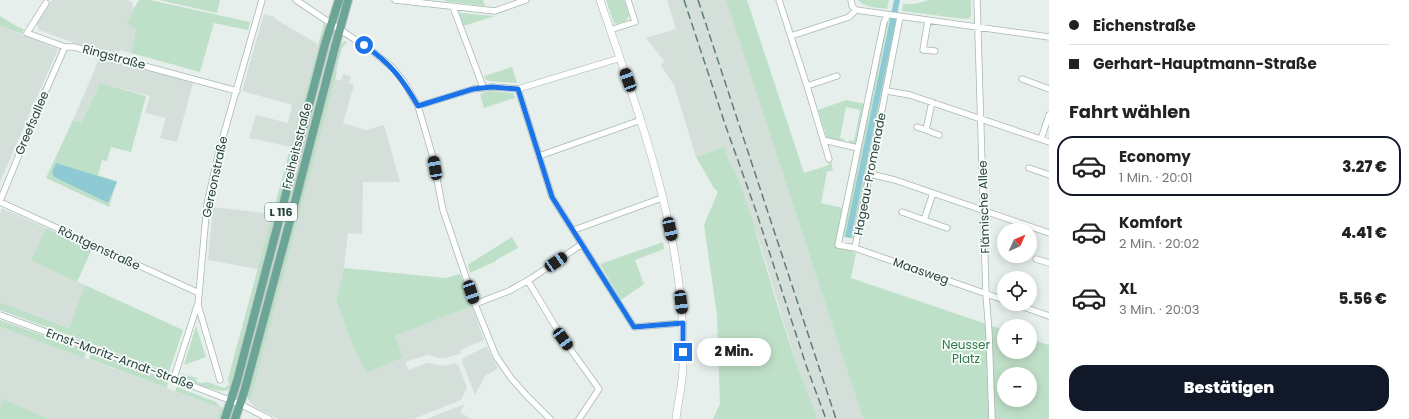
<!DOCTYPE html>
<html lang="de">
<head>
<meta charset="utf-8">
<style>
	:root { --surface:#fff; --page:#f2f2f2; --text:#222; --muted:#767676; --line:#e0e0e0; --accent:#111827 }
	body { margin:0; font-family:Poppins,sans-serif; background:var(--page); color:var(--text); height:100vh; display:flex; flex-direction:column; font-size:15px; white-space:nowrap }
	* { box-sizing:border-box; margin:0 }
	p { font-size:13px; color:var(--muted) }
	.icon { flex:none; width:22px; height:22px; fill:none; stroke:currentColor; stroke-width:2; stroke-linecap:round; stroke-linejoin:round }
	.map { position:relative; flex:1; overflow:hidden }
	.details { display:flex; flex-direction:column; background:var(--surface); width:360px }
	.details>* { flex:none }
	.hud { display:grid; align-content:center; height:88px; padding:0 20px; background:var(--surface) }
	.needle { width:26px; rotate:45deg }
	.tools { position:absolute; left:997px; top:223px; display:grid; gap:8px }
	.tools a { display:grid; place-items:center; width:40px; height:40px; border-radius:50%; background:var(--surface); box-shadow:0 2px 10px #0003; font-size:20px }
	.end { position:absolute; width:18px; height:18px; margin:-9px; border:5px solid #1a73e8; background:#fff; box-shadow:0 0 0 2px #fff }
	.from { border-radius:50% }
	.bubble { position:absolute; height:28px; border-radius:14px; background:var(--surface); box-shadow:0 2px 10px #0003; font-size:13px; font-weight:800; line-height:28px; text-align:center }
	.car { position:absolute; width:12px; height:24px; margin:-12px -6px; border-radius:5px; box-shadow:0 0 3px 1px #0007; background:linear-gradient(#222 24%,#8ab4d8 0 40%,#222 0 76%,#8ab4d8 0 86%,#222 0) }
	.hud b { display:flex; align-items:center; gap:14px; height:38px; font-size:15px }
	.hud b+b { border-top:1px solid var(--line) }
	.hud i { width:10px; height:10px; background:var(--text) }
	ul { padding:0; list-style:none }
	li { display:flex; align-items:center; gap:12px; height:60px; margin:0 8px 6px; padding:0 12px; border:2px solid transparent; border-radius:16px }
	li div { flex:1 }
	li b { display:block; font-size:15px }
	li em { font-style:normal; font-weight:800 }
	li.current { border-color:var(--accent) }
	li>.icon { width:36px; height:36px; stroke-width:1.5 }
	h2 { padding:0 20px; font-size:18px; line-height:48px }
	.action { display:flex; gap:8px; margin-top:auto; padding:8px 20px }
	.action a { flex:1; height:46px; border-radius:16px; background:var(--accent); color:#fff; font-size:16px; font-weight:800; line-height:46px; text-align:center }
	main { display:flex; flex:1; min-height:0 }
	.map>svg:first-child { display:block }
</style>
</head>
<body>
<main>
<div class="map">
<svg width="1049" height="419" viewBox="0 0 1049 419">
	<rect width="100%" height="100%" fill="#e6efeb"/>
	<path fill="#d4dfda" d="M52 0H128L133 3 132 5 134 7 133 15 136 29 131 53 120 50 118 54 74 43 39 30 37 25V23Z
		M667 0H726L863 419H818L808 395 795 359 758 237 724 147 696 157 674 85 662 68 661 64 665 62 646 38 676 29Z
		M264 14 275 17V19L318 44 291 147 249 138 256 115 288 123 292 105 242 91Z
		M0 26 58 49 0 182Z
		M98 58 157 72 193 83 177 142 160 138 166 118 145 113 150 96 100 83 81 123 73 120 98 62 97 61Z
		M343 74 351 76 349 83 354 85 343 123 366 130 384 125 400 182H363L362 234 348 233 344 268 336 300 351 342 366 373 395 336 472 306 484 340 460 350 461 353 447 358H439L428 355 405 362 409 370 427 363 445 366 454 363 458 365 467 388 461 400 413 419H278L255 407 250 402 335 79 341 81Z
		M213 207 273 214 258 269 208 260Z
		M2 208 46 228 31 260 85 285 70 328 0 302V213Z
		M0 327 221 408 218 419H49L4 400 0 408Z
		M485 347H487L498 368 485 376 475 395 463 364 462 360 465 357Z
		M465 404 460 412 471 419H426Z"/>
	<path fill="#bfe0c8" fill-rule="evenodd" d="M139 0H150L250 22 248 30 214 23 200 72 131 53 136 29 127 23C132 15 134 7 139 0Z
		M159 0H220L217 13Z
		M446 0H483L485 6 444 1Z
		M606 0H624L629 16 626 21 616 24 614 23Z
		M726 0H747L804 173 829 165 827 159 830 157 833 170 827 172 821 203 843 208 836 246 854 250 853 252 856 253 851 278 1004 330V352H1030V339L1049 345V419H863ZM1004 374H1030V400H1004Z
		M858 0H889L887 9C878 7 864 8 858 0Z
		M929 0H971V15L970 18 964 19 902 11 903 4H915Z
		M461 13 495 16 463 26 459 14Z
		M0 16 18 27 24 29 22 34 0 26Z
		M886 21H889L845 237 842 236Z
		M895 22H898L854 239 851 238Z
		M324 23 327 26 233 382C232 385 231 388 228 390 219 394 193 382 184 378L181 374 198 378 196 379 197 382 201 383 207 382 224 388 229 385 228 379Z
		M330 41 331 43 313 112 309 134 239 393V391L259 313 264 287Z
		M344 41 347 42 342 48 336 71 337 72 250 402 247 396 339 51 341 45Z
		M512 67 517 83 489 81 485 79 484 76Z
		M100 83 146 96 131 152 111 147 107 161 102 160 98 175 117 181 109 207 46 178 73 120 81 123ZM52 172 116 181V182L108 203 54 177Z
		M489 91 513 93 515 98 484 108 480 94Z
		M846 100 865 104 857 144 849 142V140L854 141 860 110 846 107 840 138 844 139V141L827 138 818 110Z
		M724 147 732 168 734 169C742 191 751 213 757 236 775 298 793 360 818 419H713L720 404 717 315 704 225 718 192 714 188 696 157Z
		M46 228 92 249 77 282 31 260Z
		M512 237 518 248 496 260V261L470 273 468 266 469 264Z
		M663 242 664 249 635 260 644 284 621 300 600 264Z
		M344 268 446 278 460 274 472 306 395 336 403 357 366 373 351 342 336 300Z
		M85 285 183 330 169 372 0 310V302L69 328Z
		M0 320 84 350 86 353 84 358 0 327Z
		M196 326 206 357 184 365Z
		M94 353 168 381 167 388 89 359 91 354Z
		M177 387 216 402 221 408 222 405 223 411 221 419H218L221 408 175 391Z
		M3 399 49 419H0V408Z"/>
	<path fill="#8ec9d4" d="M894 0H900L851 238 845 237Z
		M56 163 117 182 108 203 54 177 52 172Z"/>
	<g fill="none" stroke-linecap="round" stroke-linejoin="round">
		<g stroke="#a8b8b2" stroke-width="7">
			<path id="minor" d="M296 0 372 51 393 68 404 82 418 106 432 154 443 210 475 304 496 356 511 378 527 396 550 419
				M395 0 495 11 526 0
				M779 0 807 86 829 159
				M851 0 852 6 856 10
				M977 0 986 294 989 333 992 419
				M46 3 27 33 65 47H74L237 91
				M453 7 483 87
				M887 16 884 22 838 245 855 248 1004 300
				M928 21 923 50 935 51
				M610 30 635 22 628 0
				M791 36 849 17 856 10 1049 37
				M1022 79 1049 89
				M807 86 837 76
				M518 89 552 197 634 327 683 323
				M887 91 910 95 1049 142
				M932 102 926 130 939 135
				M418 106 473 89 493 87 518 89 620 58
				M917 127 926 130
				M1041 139 1049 115
				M823 140 858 148
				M539 156 641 120
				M1029 168 1049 175
				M870 174 895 180 1049 233
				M933 193 924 220 947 228
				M0 201 39 106 65 47
				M0 202 199 293
				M902 212 924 220
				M574 230 662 198
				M855 248 900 17
				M1036 259 1049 263
				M528 281 563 339 599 389 579 419
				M475 304 509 291 532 278 582 244
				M1015 304 1049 316
				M0 315 177 380 240 404 269 419
				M174 378 197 306
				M220 380 198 305 207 204 219 151 262 0"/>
		</g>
		<g stroke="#a8b8b2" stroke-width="8">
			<path id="tertiary" d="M600 0C640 118 687 238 683 365 683 383 678 401 676 419"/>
		</g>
		<g stroke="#c2cac8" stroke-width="10">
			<path id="primary" d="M225 419 237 381 325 44 339 0
				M235 419 245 389 295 202 335 47 348 0"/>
		</g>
		<use href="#minor" stroke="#fff" stroke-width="5.5"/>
		<use href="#tertiary" stroke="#fff" stroke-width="7"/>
		<use href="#primary" stroke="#6aa596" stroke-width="8"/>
		<path stroke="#5f7d75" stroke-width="1.5" stroke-dasharray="8 4" stroke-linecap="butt" d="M684 0 726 127 756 211 806 365 826 419
			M698 0 836 419"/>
	</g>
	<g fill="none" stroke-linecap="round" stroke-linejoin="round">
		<path stroke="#1a73e8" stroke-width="5" d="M364 45C391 64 402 78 418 106L473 89 492 87 518 89 552 197 634 327 683 323V352"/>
	</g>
	<g text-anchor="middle" stroke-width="3.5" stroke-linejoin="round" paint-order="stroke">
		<rect fill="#f7fbf9" stroke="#637a73" stroke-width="1" x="265" y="203" width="32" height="18" rx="3"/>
		<g font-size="11" font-weight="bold" fill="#24423a">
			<text x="281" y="216">L 116</text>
		</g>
		<g font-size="12" fill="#24423a" stroke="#f7fbf9">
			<text transform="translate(114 57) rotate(15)" y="4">Ringstraße</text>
			<text transform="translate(32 123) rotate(-67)" y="4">Greefsallee</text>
			<text transform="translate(297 146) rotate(-76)" y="4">Freiheitsstraße</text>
			<text transform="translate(870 174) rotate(-79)" y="4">Hageau-Promenade</text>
			<text transform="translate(215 177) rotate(-78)" y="4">Gereonstraße</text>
			<text transform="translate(984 207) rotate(-92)" y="4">Flämische Allee</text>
			<text transform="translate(99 248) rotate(25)" y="4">Röntgenstraße</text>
			<text transform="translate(921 271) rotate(19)" y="4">Maasweg</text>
			<text transform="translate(120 359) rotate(20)" y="4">Ernst-Moritz-Arndt-Straße</text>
		</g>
		<g font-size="12" fill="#2d7a4b" stroke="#f7fbf9">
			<text x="966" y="349">Neusser<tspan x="966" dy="14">Platz</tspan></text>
		</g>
	</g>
</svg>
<div class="tools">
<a><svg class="needle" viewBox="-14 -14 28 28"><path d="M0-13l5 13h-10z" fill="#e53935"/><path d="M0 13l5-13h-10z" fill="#767676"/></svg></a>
<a><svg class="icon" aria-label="locate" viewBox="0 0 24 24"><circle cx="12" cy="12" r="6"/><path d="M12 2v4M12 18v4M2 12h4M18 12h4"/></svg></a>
<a>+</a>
<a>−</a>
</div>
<i class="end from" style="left:364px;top:45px"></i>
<i class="end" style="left:683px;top:352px"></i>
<div class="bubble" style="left:697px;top:338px;width:74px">2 Min.</div>
<i class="car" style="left:628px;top:80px;rotate:340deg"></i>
<i class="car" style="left:435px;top:168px;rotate:350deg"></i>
<i class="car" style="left:670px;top:229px;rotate:168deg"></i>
<i class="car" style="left:556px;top:262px;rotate:56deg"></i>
<i class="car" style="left:471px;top:292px;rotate:162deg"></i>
<i class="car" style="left:681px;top:302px;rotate:173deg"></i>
<i class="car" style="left:563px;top:339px;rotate:144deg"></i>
</div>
<section class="details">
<div class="hud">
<b><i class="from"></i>Eichenstraße</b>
<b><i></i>Gerhart-Hauptmann-Straße</b>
</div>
<h2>Fahrt wählen</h2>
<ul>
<li class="current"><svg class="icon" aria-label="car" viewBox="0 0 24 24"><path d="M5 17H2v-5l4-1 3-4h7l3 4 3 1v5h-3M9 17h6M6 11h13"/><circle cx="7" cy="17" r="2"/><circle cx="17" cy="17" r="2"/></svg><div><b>Economy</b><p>1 Min. · 20:01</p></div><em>3.27 €</em></li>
<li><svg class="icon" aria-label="car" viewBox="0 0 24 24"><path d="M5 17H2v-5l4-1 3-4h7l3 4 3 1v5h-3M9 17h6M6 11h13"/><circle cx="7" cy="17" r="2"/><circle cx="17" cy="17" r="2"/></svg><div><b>Komfort</b><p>2 Min. · 20:02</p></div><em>4.41 €</em></li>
<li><svg class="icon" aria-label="car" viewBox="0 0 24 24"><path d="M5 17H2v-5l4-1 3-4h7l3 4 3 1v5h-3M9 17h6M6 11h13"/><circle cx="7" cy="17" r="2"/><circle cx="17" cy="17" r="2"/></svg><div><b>XL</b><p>3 Min. · 20:03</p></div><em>5.56 €</em></li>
</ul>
<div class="action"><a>Bestätigen</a></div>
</section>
</main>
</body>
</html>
